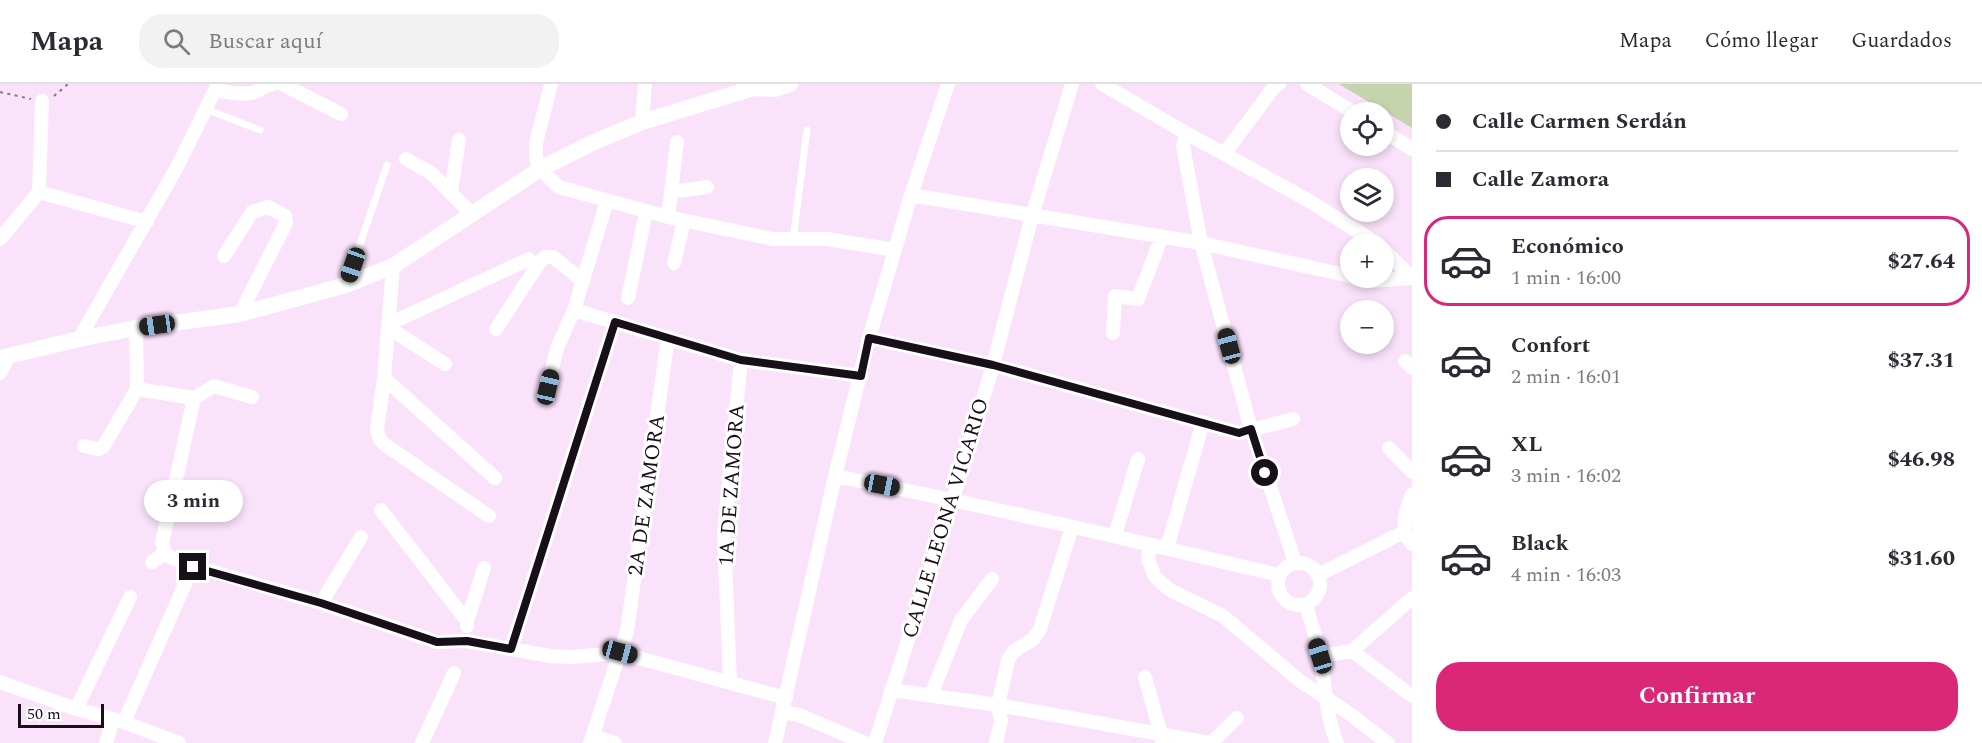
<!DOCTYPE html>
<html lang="es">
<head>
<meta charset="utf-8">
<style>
	:root { --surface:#fff; --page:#f2f2f3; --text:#2b2b33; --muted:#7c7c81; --line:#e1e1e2; --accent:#db2777 }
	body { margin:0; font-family:Spectral,serif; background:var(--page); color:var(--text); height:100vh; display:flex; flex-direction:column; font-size:22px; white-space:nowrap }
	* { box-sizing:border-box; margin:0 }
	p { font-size:20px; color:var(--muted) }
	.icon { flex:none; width:33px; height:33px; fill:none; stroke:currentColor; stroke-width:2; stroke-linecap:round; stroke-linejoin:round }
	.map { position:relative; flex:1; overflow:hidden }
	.details { display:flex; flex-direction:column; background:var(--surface); width:570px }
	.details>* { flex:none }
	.guide { display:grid; align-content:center; height:132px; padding:0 24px; background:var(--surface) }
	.tools { position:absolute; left:1340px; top:18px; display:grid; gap:12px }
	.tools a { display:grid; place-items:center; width:54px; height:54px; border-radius:50%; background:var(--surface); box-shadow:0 3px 9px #0003; font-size:30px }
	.scale { position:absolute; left:18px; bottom:15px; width:86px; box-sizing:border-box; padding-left:6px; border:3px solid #181018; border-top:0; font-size:16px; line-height:21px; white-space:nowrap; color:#181018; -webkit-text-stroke:4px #fff; paint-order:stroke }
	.end { position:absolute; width:27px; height:27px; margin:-14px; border:8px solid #181018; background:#fff; box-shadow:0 0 0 3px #fff }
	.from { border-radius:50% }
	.bubble { position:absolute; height:42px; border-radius:21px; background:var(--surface); box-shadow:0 3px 9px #0003; font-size:20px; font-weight:700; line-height:42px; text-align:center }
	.car { position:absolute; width:18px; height:36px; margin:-18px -9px; border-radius:8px; box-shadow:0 0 4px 2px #0007; background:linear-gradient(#222 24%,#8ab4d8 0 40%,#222 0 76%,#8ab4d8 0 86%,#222 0) }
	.guide b { display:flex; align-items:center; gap:21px; height:57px; font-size:22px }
	.guide b+b { border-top:2px solid var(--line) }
	.guide i { width:15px; height:15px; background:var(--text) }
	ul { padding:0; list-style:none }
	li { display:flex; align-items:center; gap:18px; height:90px; margin:0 12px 9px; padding:0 12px; border:3px solid transparent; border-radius:24px }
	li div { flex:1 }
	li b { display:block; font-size:22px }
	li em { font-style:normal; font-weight:700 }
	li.active { border-color:var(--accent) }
	li>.icon { width:54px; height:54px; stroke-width:1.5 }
	.cta { display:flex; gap:12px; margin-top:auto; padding:12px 24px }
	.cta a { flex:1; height:69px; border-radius:24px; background:var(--accent); color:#fff; font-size:24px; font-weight:700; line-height:69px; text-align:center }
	header { display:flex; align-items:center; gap:36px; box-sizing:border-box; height:84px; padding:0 30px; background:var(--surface); border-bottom:2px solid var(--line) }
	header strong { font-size:28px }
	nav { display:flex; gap:33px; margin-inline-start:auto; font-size:21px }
	.search { width:420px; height:54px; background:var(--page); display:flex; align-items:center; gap:15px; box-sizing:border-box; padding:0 21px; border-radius:24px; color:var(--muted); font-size:22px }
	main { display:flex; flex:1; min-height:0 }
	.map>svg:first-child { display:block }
</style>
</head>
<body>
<header>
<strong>Mapa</strong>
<div class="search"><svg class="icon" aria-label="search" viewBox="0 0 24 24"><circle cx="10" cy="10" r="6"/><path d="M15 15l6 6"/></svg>Buscar aquí</div>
<nav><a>Mapa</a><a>Cómo llegar</a><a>Guardados</a></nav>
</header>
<main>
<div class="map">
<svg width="1412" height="659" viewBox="0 0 1412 659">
	<rect width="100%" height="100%" fill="#f9e2fa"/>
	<path fill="#c5d4ad" d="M1339 0H1412V44Z"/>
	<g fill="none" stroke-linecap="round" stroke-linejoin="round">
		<path stroke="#877888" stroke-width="2" stroke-dasharray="3 4.5" stroke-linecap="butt" d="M0 8 31 15
			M54 12 68 0"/>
		<path stroke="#fff" stroke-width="7" d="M206 25 260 46
			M793 155 807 46
			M347 198 387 81"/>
		<path stroke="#fff" stroke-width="14" d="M282 0 341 30
			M551 0 536 59V74L540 85 559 103 668 133 773 155H827L895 166
			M1102 0 1186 49 1306 115 1378 160
			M1307 0 1353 28
			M215 6C228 8 242 12 255 8 261 5 265 1 273 0
			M642 38 645 0
			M1383 47 1412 65
			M1186 49 1183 62 1201 159 1251 345 1295 478
			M1224 70 1274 3 1279 0
			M406 75 431 89 471 129
			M451 107 459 56
			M39 108 147 138
			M39 108 42 17
			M671 108 707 103
			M911 111 1201 159 1350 192
			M668 133 677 58
			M0 155 39 108
			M1383 165 1412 194
			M224 172 252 128 268 123 285 132 286 139 240 230
			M674 179 684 137
			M393 182 384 294 377 346 379 354 384 360 489 432
			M1355 194 1371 197 1411 194
			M628 214 646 128
			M574 226 741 276 861 292
			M389 240 529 175
			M136 244 137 305
			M389 244 445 280
			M496 245 539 179 545 173H553L583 197
			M1113 249 1115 212 1138 215 1162 152
			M869 254 993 281 1239 349 1293 335
			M79 255 177 83 218 0
			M1405 277 1412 284
			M0 289 8 273
			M384 294 495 394
			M548 303 557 264 574 226 607 117
			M137 305 194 314
			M194 314 214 302 252 313
			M84 362 98 365 103 363 137 305
			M1389 364 1412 388
			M835 392C984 421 1131 456 1279 491
			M381 426 467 537
			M1404 448 1412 460
			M1115 451 1138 375
			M1150 460 1148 475 1155 493 1170 506 1223 532 1300 597 1346 627 1388 659
			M1167 464 1203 338
			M165 469 170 473 193 482 321 519 437 558 467 557 550 572 571 573 620 569 786 614
			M165 469 162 459 194 314
			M152 478 165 469
			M1278 500a21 21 0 1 1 42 0a21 21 0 1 1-42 0Z
			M1318 491 1404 448 1406 428 1412 410
			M321 519 361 453
			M1306 520C1310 538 1318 557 1321 575 1325 604 1326 632 1337 659
			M467 542V537L484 484
			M511 565 615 238
			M1352 567 1412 612
			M1320 572 1352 567 1412 514
			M1145 593 1161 651V657
			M0 598 76 625 124 638 179 659
			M730 598 724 450 741 276
			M891 606 998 621 1210 659
			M931 611 961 536 992 495
			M76 625 130 513
			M783 628 799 631 865 659
			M124 638 193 482
			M592 652 615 659
			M106 659 113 635
			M422 659 454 589
			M590 659 627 547 668 253
			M775 659 835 392 869 254 911 111 948 0
			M875 659 953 415 993 281 1032 132 1072 0
			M996 659 1001 637 998 621 1008 576 1014 567 1033 555 1040 545 1072 443
			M1211 659 1237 634"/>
		<path stroke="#fff" stroke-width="16" d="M0 274 79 255 136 244 240 230 346 201 393 182 540 85 592 59 642 38 753 4 775 5 790 0"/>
	</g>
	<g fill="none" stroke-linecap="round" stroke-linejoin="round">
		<path stroke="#181018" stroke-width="8" d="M193 483 321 519 437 558 467 557 511 565 615 238 741 276 861 292 869 254 993 281 1239 349 1251 345 1265 389"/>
	</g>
	<g text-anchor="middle" stroke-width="6" stroke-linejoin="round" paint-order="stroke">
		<g font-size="21" fill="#181018" stroke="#fff">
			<text transform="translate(731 401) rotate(-86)" y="7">1A DE ZAMORA</text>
			<text transform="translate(646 411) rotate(-82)" y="7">2A DE ZAMORA</text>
			<text transform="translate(945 434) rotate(-73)" y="7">CALLE LEONA VICARIO</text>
		</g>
	</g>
</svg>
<div class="tools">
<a><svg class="icon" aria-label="locate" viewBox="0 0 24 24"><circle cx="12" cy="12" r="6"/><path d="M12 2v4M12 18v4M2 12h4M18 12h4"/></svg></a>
<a><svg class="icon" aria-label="layers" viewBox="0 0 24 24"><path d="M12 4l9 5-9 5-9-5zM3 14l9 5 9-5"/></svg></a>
<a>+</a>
<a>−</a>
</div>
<div class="scale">50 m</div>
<i class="end from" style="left:1265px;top:389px"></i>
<i class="end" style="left:193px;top:483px"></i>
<div class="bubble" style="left:144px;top:396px;width:99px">3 min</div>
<i class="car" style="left:353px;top:181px;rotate:199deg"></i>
<i class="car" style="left:157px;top:241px;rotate:262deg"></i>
<i class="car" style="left:1229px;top:262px;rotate:345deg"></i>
<i class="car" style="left:548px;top:303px;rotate:13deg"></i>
<i class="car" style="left:882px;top:401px;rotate:101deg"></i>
<i class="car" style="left:620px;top:568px;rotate:105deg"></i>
<i class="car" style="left:1320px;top:572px;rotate:343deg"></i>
</div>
<section class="details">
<div class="guide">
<b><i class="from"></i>Calle Carmen Serdán</b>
<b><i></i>Calle Zamora</b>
</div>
<ul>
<li class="active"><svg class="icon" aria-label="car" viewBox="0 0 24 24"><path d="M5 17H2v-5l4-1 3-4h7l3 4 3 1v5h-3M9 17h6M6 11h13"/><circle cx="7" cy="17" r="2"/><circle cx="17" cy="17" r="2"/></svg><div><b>Económico</b><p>1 min · 16:00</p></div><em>$27.64</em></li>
<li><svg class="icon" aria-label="car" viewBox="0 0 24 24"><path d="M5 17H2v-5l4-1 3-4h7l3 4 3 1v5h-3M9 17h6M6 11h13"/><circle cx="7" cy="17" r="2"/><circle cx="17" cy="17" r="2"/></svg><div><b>Confort</b><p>2 min · 16:01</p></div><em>$37.31</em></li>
<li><svg class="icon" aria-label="car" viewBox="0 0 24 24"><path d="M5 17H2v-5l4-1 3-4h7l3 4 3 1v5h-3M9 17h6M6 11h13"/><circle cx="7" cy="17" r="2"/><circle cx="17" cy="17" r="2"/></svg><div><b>XL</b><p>3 min · 16:02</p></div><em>$46.98</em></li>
<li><svg class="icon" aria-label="car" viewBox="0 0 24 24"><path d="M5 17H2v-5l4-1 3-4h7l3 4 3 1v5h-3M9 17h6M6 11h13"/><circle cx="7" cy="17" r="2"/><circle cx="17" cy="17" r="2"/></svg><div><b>Black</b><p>4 min · 16:03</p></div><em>$31.60</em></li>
</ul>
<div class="cta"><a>Confirmar</a></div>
</section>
</main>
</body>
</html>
